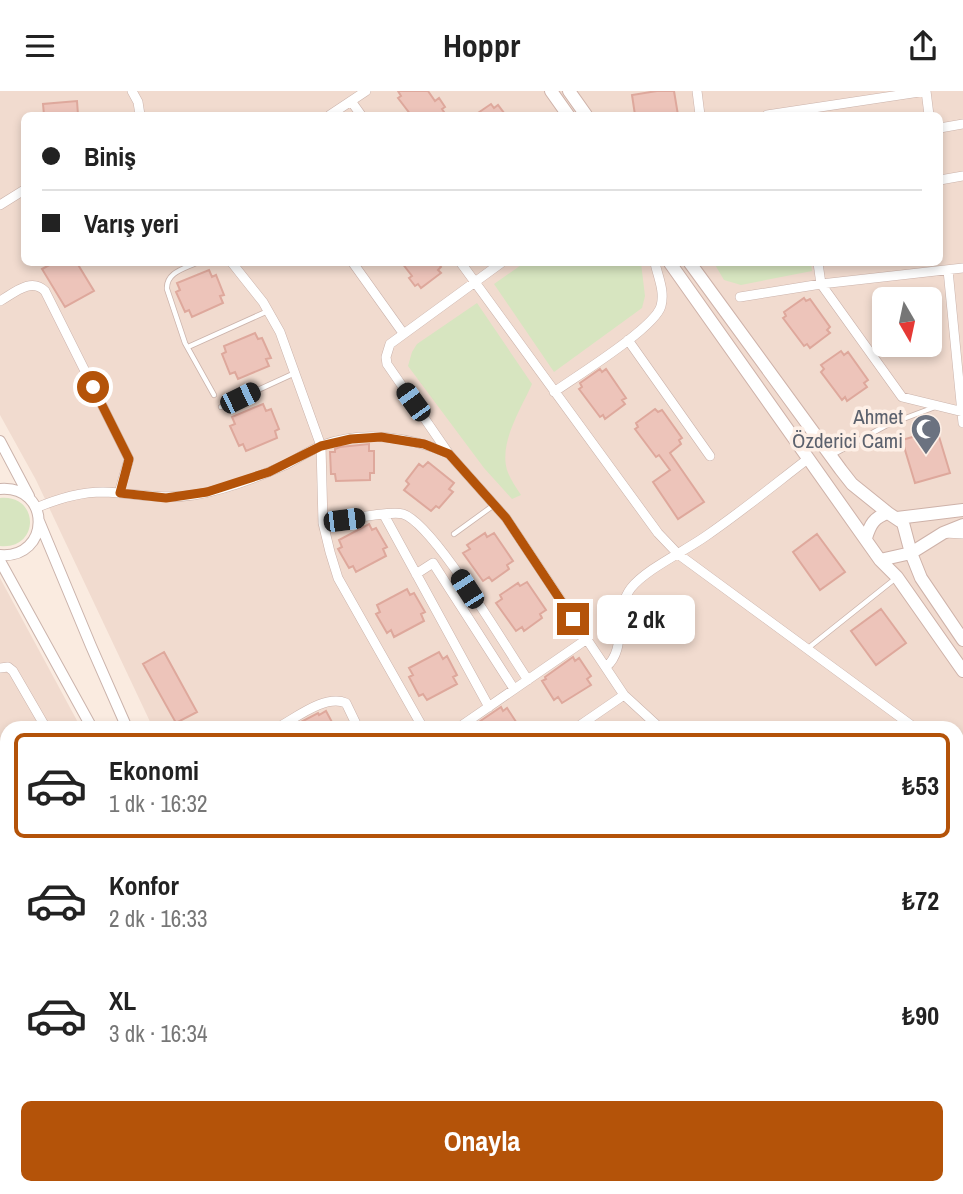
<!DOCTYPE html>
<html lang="tr">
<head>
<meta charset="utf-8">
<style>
	:root { --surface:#fff; --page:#f6f6f6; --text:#222; --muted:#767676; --line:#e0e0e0; --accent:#b45309 }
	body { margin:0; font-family:"Archivo Narrow",sans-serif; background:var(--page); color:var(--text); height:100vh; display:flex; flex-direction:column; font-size:26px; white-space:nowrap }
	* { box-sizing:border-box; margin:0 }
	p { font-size:23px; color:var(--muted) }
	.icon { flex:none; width:38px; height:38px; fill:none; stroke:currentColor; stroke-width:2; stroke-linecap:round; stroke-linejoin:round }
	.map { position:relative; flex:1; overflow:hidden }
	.panel { position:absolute; left:0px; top:630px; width:964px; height:474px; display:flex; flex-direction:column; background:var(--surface); border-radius:21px 21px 0 0; box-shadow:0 4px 10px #0003 }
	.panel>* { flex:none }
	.banner { position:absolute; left:21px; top:21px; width:922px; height:154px; border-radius:10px; box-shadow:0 4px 10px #0003; display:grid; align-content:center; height:154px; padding:0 21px; background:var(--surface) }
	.needle { width:46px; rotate:171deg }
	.controls { position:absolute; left:872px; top:196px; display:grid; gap:14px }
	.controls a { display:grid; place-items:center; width:70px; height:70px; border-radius:10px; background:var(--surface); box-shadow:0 4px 10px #0003; font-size:35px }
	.end { position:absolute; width:32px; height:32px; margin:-16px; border:9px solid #b45309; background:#fff; box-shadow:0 0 0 4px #fff }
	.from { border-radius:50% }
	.bubble { position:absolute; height:49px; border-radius:10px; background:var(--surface); box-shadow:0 4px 10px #0003; font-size:23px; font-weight:700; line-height:49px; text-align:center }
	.car { position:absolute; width:21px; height:42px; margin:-21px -10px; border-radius:9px; box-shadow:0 0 5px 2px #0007; background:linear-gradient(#222 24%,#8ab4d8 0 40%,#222 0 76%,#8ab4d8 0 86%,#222 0) }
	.banner b { display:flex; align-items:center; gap:24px; height:66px; font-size:26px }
	.banner b+b { border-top:2px solid var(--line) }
	.banner i { width:18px; height:18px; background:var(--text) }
	ul { padding:12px 0 0; list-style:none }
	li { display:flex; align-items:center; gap:21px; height:105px; margin:0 14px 10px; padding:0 7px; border:4px solid transparent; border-radius:10px }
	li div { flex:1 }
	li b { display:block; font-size:26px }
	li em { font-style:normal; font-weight:700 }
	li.on { border-color:var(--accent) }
	li>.icon { width:63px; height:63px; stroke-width:1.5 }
	.action { display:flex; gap:14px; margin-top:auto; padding:14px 21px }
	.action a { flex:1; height:80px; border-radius:10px; background:var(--accent); color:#fff; font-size:28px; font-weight:700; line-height:80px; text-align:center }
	header { display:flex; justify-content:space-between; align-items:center; height:91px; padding:0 21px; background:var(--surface); font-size:32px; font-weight:700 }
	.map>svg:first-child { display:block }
</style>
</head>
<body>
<header><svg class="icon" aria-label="menu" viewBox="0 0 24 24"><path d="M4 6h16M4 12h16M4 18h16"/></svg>Hoppr<svg class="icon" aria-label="share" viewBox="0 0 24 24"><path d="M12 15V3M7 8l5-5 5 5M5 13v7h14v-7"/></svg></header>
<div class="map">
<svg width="963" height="1103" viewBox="0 0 963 1103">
	<rect width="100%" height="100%" fill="#faebe0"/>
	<path fill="#f1dbcf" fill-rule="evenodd" d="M0 0H963V1103H387L383 1097H957V637H153L36 389 0 324ZM24 24H940V172H24ZM884 208H929V254H884Z
		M0 487 81 637H7V1097H325L326 1103H0Z"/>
	<path fill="#e8ddf5" d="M68 1097H160L159 1103H67Z"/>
	<path fill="#d7e5c0" d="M524 172H641L645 205 642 217 554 281 494 193Z
		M714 172H811L812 180 741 194 724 189Z
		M477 212 532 293C521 318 499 351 507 379 510 388 516 396 521 404L512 408 484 377 408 275 412 261 417 253Z
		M0 407C40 403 40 459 0 455Z"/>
	<path fill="#edc4ba" stroke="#dea89c" stroke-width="2" d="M398 0H428L435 10 439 7 445 16 442 18 446 24H411L398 7 401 5Z
		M657 0H674L678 24H635L632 4Z
		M77 10 78 24H44L43 13Z
		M491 13 494 17 498 14 504 22 500 24H475Z
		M53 172H77L94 200 65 216 42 178Z
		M402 172H438L441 176 438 179 441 182 421 197 418 193 415 195 409 187 412 185Z
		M209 179 212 186 216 184 224 204 220 205 223 212 192 226 189 219 185 221 176 201 180 199 177 192Z
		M804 207 806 210 810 208 830 236 827 239 830 242 810 257 807 253 804 255 783 227 786 225 784 221Z
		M255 242 258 248 262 247 271 267 266 268 269 275 238 288 235 281 230 283 222 263 226 261 224 255Z
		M841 260 844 264 848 261 868 289 864 292 867 296 847 310 845 306 842 309 821 281 824 278 821 274Z
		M600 278 602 281 606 278 626 307 622 309 625 313 605 328 603 324 600 326 579 298 582 296 580 292Z
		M263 313 266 320 271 318 279 338 275 340 277 347 246 360 243 353 239 355 230 335 235 333 232 326Z
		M655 318 658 321 662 319 682 347 679 349 681 353 670 362 704 411 678 428 653 391 670 379 659 364 656 366 635 338 638 336 636 332Z
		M937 339 950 382 915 392 902 349Z
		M369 353V360H374V382H370V389L336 390 335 383H331L330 361H335V358L340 356Z
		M428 371 454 392 449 398 453 401 439 417 436 415 431 420 404 399 409 393 406 390 419 373 423 376Z
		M369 433 372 439 376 437 387 456 383 458 386 465 356 481 353 475 349 477 338 458 342 456 339 449Z
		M485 442 487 446 494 442 513 470 507 474 509 478 492 490 489 486 483 490 463 462 470 458 467 454Z
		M817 443 845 481 820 499 793 461Z
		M527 491 546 519 540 523 542 527 524 540 522 536 516 540 496 512 502 508 500 504 518 492 520 495Z
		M407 498 410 504 414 502 425 521 421 523 424 530 394 546 391 539 387 542 376 523 380 521 377 514Z
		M881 518 906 552 876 574 851 540Z
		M164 561 197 621 176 632 143 573Z
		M439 561 443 568 447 565 457 584 453 586 457 593 427 609 423 603 419 605 409 586 413 584 409 577Z
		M573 566 575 570 579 567 591 585 587 588 591 594 562 612 558 606 554 609 542 590 546 588 545 586Z
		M501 616 503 620 507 617 520 637H474L473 635Z
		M326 620 333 633 325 637H302L299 632 318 622 319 624Z"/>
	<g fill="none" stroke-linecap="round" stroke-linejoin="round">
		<g stroke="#cbb3ab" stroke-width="6">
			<path id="service" d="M196 172C183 178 166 182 167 198L185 252 214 304
				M188 256 268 220
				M221 316 295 282
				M832 364 887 334 935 316
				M454 443 494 414
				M807 558 896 487
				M0 676 7 672
				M0 744 7 754"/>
		</g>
		<g stroke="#cbb3ab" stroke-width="10">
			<path id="minor" d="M132 0 138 11 140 24
				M697 0 700 24
				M926 0 929 24
				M351 10 361 24
				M330 24 366 0
				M767 24 926 0
				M940 37 963 33
				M940 89 963 85
				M0 114 24 99
				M232 172 263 211 280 241 321 355 323 432 330 461 338 487 423 637
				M353 172 403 242
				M461 172 658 442 678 463 915 637
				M501 172 390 253 386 266 387 273 449 363 506 427 624 604 660 637
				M818 172 821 193 902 306 963 321
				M948 179 963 332
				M740 206 821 193 963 177
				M0 210C14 202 31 186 45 200L129 368 119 402
				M628 249 710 365
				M554 301C575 286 655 237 661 215 665 200 658 186 655 172
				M36 417C57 408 80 401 103 401 135 402 161 409 194 404 225 399 256 387 285 374 297 368 310 359 323 354 363 339 409 346 448 362
				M384 424 489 616
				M323 432C339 430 391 419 403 423 434 433 506 557 528 589
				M945 442 963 443
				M416 483 433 472 514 598
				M606 576C628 558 613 520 631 497 646 478 685 460 706 445 741 421 775 393 809 367
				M0 577 8 576 13 580 46 637
				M277 637C296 627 325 603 346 612L358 637
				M458 637 587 548
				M576 637 624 604
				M957 664H963
				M1 790 7 802
				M0 966 7 946
				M957 983 963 984
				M0 998 7 999
				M517 1097 520 1103
				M817 1097 822 1103
				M76 1103 77 1097
				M182 1103 183 1097
				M378 1103 384 1097
				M713 1103 715 1097
				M836 1103 837 1097
				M962 1103 963 1101"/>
		</g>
		<g stroke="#cbb3ab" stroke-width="12">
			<path id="tertiary" d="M0 350 29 405
				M0 398C52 394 51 468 0 464
				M39 430 91 555 127 637
				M0 470 92 637
				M0 791 7 786
				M338 1097 342 1103
				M369 1097 373 1103"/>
		</g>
		<g stroke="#ceb2a9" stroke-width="14">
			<path id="secondary" d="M551 0 568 24
				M569 0 586 24
				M670 172 880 469 897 486 963 580
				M690 172 841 379 852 393 888 422
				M897 427 963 419
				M963 434 943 442 911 462 921 487 963 549
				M866 447C870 434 874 426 888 422L903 432 911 462 880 469"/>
		</g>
		<use href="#service" stroke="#fff" stroke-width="4.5"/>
		<use href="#minor" stroke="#fff" stroke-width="9"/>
		<use href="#tertiary" stroke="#fff" stroke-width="10"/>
		<use href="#secondary" stroke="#fff" stroke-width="12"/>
	</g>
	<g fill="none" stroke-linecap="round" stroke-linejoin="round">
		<path stroke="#b45309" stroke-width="9" d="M93 296 129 368 120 402 166 407 207 401 269 381 321 355 351 348 381 346 424 353 449 363 506 427 573 528"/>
	</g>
	<defs>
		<g id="mosque-pin" transform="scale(1.575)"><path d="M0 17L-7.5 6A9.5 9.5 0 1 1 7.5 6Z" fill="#6b7280" stroke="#fdefe6"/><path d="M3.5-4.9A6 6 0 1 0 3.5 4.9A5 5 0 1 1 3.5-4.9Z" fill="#fff"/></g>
	</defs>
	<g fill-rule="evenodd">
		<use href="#mosque-pin" x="926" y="338"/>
	</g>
	<g text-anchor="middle" stroke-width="7" stroke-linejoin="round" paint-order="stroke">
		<g font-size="21" fill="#5b616d" stroke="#fdefe6" text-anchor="end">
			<text x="903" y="333">Ahmet<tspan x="903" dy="24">Özderici Cami</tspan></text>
		</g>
	</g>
</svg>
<div class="controls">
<a><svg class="needle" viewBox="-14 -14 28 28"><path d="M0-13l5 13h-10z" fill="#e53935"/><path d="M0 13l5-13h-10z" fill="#767676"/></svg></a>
</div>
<i class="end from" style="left:93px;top:296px"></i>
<i class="end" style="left:573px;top:528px"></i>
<div class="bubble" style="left:597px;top:504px;width:98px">2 dk</div>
<i class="car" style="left:240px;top:307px;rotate:64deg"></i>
<i class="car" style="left:413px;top:311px;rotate:324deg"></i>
<i class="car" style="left:344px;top:429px;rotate:83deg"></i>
<i class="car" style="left:467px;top:498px;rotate:327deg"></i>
<div class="banner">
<b><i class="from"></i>Biniş</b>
<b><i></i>Varış yeri</b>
</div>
<section class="panel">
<ul>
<li class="on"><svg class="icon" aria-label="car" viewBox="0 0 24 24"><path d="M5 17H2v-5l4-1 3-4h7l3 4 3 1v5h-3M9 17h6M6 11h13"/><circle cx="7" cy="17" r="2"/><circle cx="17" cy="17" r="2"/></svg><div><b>Ekonomi</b><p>1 dk · 16:32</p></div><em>₺53</em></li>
<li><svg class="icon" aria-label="car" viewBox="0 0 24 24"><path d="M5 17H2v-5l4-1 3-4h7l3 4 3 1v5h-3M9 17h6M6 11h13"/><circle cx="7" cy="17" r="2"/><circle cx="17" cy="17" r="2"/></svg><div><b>Konfor</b><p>2 dk · 16:33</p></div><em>₺72</em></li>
<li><svg class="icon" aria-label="car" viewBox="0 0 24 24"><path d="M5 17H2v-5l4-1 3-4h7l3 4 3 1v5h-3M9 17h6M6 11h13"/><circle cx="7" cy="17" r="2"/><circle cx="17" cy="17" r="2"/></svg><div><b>XL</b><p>3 dk · 16:34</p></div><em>₺90</em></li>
</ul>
<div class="action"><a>Onayla</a></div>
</section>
</div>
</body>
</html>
